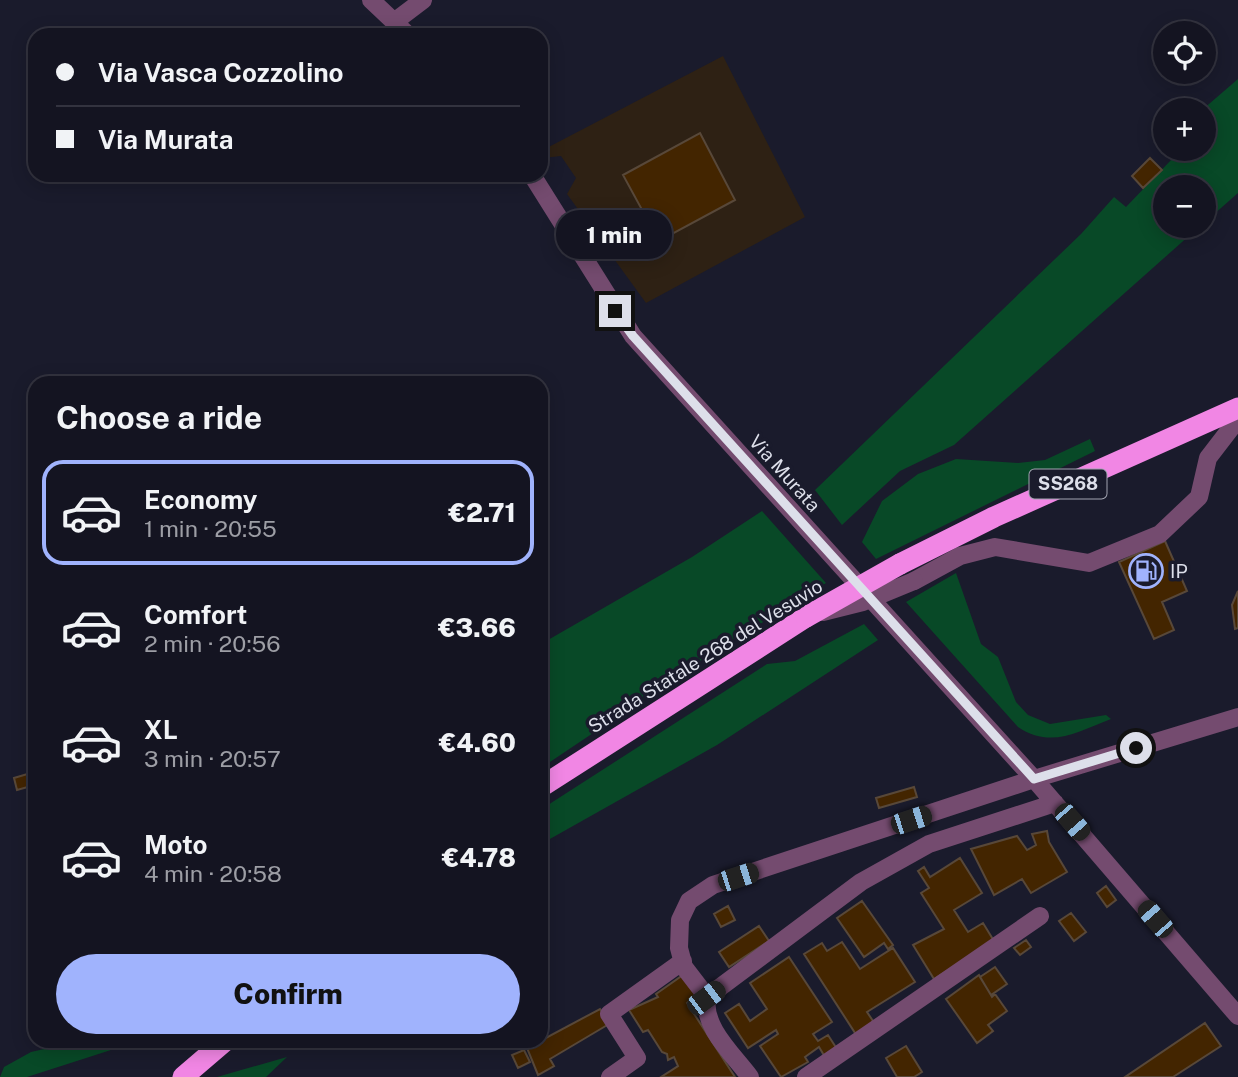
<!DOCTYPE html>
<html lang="en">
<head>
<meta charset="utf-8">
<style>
	:root { --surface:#141421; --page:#21212e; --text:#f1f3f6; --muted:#9d9ea5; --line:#33333f; --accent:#a0b3fd }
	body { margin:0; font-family:"Public Sans",sans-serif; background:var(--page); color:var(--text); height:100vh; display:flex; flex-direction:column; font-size:26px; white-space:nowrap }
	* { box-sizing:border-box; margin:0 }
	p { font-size:23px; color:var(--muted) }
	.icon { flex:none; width:38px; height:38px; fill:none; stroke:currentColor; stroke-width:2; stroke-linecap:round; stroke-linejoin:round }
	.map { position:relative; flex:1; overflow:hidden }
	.drawer { position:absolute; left:28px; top:376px; width:520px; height:672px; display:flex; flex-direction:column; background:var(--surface); border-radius:21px; box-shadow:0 4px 18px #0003,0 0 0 2px var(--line) }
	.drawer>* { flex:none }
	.top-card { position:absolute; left:28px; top:28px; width:520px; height:154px; border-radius:21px; box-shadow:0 4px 18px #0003,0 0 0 2px var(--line); display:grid; align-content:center; height:154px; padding:0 28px; background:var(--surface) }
	.buttons { position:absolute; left:1153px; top:21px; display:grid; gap:14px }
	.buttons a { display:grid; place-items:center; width:63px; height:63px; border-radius:50%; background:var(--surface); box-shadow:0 4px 18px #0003,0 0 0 2px var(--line); font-size:35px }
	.end { position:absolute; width:32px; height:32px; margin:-16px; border:9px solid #dddfea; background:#111; box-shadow:0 0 0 4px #111 }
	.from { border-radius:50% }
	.bubble { position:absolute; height:49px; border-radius:24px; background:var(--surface); box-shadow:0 4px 18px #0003,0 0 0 2px var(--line); font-size:23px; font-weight:800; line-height:49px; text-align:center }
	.car { position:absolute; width:21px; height:42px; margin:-21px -10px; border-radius:9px; box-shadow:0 0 5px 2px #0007; background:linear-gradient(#222 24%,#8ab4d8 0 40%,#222 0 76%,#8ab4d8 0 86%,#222 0) }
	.top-card b { display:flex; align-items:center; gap:24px; height:66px; font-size:26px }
	.top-card b+b { border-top:2px solid var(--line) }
	.top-card i { width:18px; height:18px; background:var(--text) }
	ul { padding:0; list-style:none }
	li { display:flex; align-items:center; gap:21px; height:105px; margin:0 14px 10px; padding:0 14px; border:4px solid transparent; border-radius:21px }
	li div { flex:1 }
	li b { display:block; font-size:26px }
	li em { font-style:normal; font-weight:800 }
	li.active { border-color:var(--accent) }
	li>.icon { width:63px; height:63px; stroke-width:1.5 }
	h2 { padding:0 28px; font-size:32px; line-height:84px }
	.primary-button { display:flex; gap:14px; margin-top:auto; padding:14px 28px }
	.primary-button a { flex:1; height:80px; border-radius:42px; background:var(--accent); color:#111; font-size:28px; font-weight:800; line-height:80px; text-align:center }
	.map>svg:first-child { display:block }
</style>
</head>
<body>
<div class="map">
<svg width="1238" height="1077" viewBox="0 0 1238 1077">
	<rect width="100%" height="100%" fill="#1a1b2c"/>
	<path fill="#2e2114" d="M723 56 805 217 646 303 567 194 576 178 561 156 543 158 541 151Z"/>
	<path fill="#084927" d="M1238 79V193L1204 223V187H1166V226H1200L954 445 900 471 842 525 815 490 1081 234 1114 197 1126 207 1173 158 1160 147 1165 142 1166 149H1204L1202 110Z
		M1090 439 1095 451 876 559 862 542 882 501 918 474 956 459 1018 463 1045 460Z
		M762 511 826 583 702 660 541 768V644L692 557Z
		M956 573 981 644 998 657 1016 702 1028 715 1050 724 1106 715 1111 719C1077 732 1051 749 1018 727L906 602Z
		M864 624 878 640 717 745 541 844V811L551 803 767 664 795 661Z
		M79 1041H139L27 1077H0L4 1067 31 1052Z
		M287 1057 266 1077H217Z"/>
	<path fill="#432500" stroke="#584839" stroke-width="2" d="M700 133 735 200 659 241 623 175Z
		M1150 158 1162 170 1143 188 1132 176Z
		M1165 541 1187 591 1162 602 1174 630 1154 639 1119 562Z
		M1238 591V628L1235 629 1232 605Z
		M34 772 35 785 17 790 14 778Z
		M914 787 917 797 879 808 876 798Z
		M1047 831 1049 842 1067 872 1031 893 1022 879 994 895 971 849 1017 836 1027 850 1036 845 1032 834Z
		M960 858 982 893 954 910 968 932 983 923 994 941 934 979 913 945 944 929 921 893 929 888 918 871 924 867 930 877Z
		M1106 886 1116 900 1107 907 1097 893Z
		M862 901 893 945 888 949 884 943 864 957 837 918Z
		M728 906 735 920 721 927 714 914Z
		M1071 913 1086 932 1074 941 1059 921Z
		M759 926 769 941 729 967 719 952Z
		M1026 940 1031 947 1020 955 1014 948Z
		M842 942 860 969 893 948 915 982 867 1012 875 1024 857 1036 804 954 822 943 827 951Z
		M789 957 832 1022 813 1034 818 1041 828 1035 837 1049 825 1057 819 1047 805 1057 808 1062 781 1077 760 1046 778 1034 776 1030 748 1048 725 1013 739 1004 750 1021 767 1009 750 983Z
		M995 967 1007 984 991 995 980 977Z
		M683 975 697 994 687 1003 735 1077H661L678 1066 674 1057 668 1060 667 1054 662 1052 648 1030 643 1032 629 1010 658 997 656 994Z
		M979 975 992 997 995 994 1007 1011 988 1025 993 1031 977 1043 946 999Z
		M600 1009 609 1024 550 1059 554 1066 538 1075 527 1048Z
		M1205 1023 1221 1046 1173 1077H1125Z
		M477 1041H494L480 1047Z
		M906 1046 922 1072 914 1077H897L886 1058Z
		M524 1050 530 1062 518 1068 512 1055Z"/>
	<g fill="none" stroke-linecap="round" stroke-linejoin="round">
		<path stroke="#744b6f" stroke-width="18" d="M371 0 408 35
			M394 22 423 0
			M532 175 633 336 1034 779 1238 1016
			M914 581 960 556 995 547 1089 563 1160 534 1199 497 1208 458 1238 419
			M707 997 684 967 679 948 680 920 689 901 713 885 1034 779 1238 717
			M610 1077 637 1058 609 1014 683 961
			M750 1077C733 1054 702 1027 707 997L861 882 929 844 1055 803
			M806 1077 1040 916"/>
		<path stroke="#f186e4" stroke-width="21" d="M900 564 994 517 1238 408
			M541 787 806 617
			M183 1077 225 1041"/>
		<path stroke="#744b6f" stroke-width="18" d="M823 612 863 602 914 581"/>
		<path stroke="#f186e4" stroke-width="21" d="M806 617 900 564"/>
	</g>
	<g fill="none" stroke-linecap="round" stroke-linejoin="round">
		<path stroke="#dddfea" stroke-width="9" d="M615 311 633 336 1034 779 1136 748"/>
	</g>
	<defs>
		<g id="fuel-ring" transform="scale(1.75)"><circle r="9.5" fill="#1a1b2c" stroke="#a0b3fd" stroke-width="1.5"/><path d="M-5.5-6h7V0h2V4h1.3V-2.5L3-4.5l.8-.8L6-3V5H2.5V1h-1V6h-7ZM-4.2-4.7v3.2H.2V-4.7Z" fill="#a0b3fd"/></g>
	</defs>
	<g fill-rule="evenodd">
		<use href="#fuel-ring" x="1146" y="571"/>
	</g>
	<g text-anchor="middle" stroke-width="7" stroke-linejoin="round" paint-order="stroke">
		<rect fill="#1a1b2c" stroke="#a2a4b1" stroke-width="2" x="1029.5" y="469.5" width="77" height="29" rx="5"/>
		<g font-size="18" font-weight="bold" fill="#dddfea">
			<text x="1068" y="490">SS268</text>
		</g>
		<g font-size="19" fill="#dddfea" stroke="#1a1b2c">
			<text transform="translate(785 473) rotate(48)" y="7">Via Murata</text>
			<text transform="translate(705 656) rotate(-32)" y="7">Strada Statale 268 del Vesuvio</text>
		</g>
		<g font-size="19" fill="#dddfea" stroke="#1a1b2c" text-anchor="start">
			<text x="1170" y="578">IP</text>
		</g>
	</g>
</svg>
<div class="buttons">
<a><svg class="icon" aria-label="locate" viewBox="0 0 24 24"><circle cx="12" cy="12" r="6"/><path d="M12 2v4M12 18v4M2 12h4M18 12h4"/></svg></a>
<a>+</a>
<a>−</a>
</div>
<i class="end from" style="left:1136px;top:748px"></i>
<i class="end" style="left:615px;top:311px"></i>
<div class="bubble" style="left:556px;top:210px;width:116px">1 min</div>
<i class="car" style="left:911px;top:820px;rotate:72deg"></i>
<i class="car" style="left:1072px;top:822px;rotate:139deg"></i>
<i class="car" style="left:738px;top:877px;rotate:72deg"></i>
<i class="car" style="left:1155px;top:919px;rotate:319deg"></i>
<i class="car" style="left:706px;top:998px;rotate:53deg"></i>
<div class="top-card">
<b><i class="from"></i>Via Vasca Cozzolino</b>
<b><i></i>Via Murata</b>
</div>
<section class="drawer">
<h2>Choose a ride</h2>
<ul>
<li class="active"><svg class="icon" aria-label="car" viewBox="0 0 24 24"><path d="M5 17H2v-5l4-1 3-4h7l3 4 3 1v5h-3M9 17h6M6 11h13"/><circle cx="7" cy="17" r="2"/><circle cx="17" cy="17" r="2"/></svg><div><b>Economy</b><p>1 min · 20:55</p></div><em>€2.71</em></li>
<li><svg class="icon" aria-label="car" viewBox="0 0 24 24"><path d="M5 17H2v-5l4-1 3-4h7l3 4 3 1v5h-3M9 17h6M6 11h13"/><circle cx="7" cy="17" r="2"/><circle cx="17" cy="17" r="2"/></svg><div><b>Comfort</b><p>2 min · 20:56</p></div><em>€3.66</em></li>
<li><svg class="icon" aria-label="car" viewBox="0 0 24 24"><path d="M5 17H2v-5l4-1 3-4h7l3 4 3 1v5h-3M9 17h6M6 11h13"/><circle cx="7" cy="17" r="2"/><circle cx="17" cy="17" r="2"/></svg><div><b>XL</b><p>3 min · 20:57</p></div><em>€4.60</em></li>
<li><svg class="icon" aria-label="car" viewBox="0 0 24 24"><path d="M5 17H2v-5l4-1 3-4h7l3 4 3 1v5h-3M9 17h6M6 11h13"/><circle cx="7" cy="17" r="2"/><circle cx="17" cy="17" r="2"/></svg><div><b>Moto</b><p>4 min · 20:58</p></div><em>€4.78</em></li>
</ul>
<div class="primary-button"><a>Confirm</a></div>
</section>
</div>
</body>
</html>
